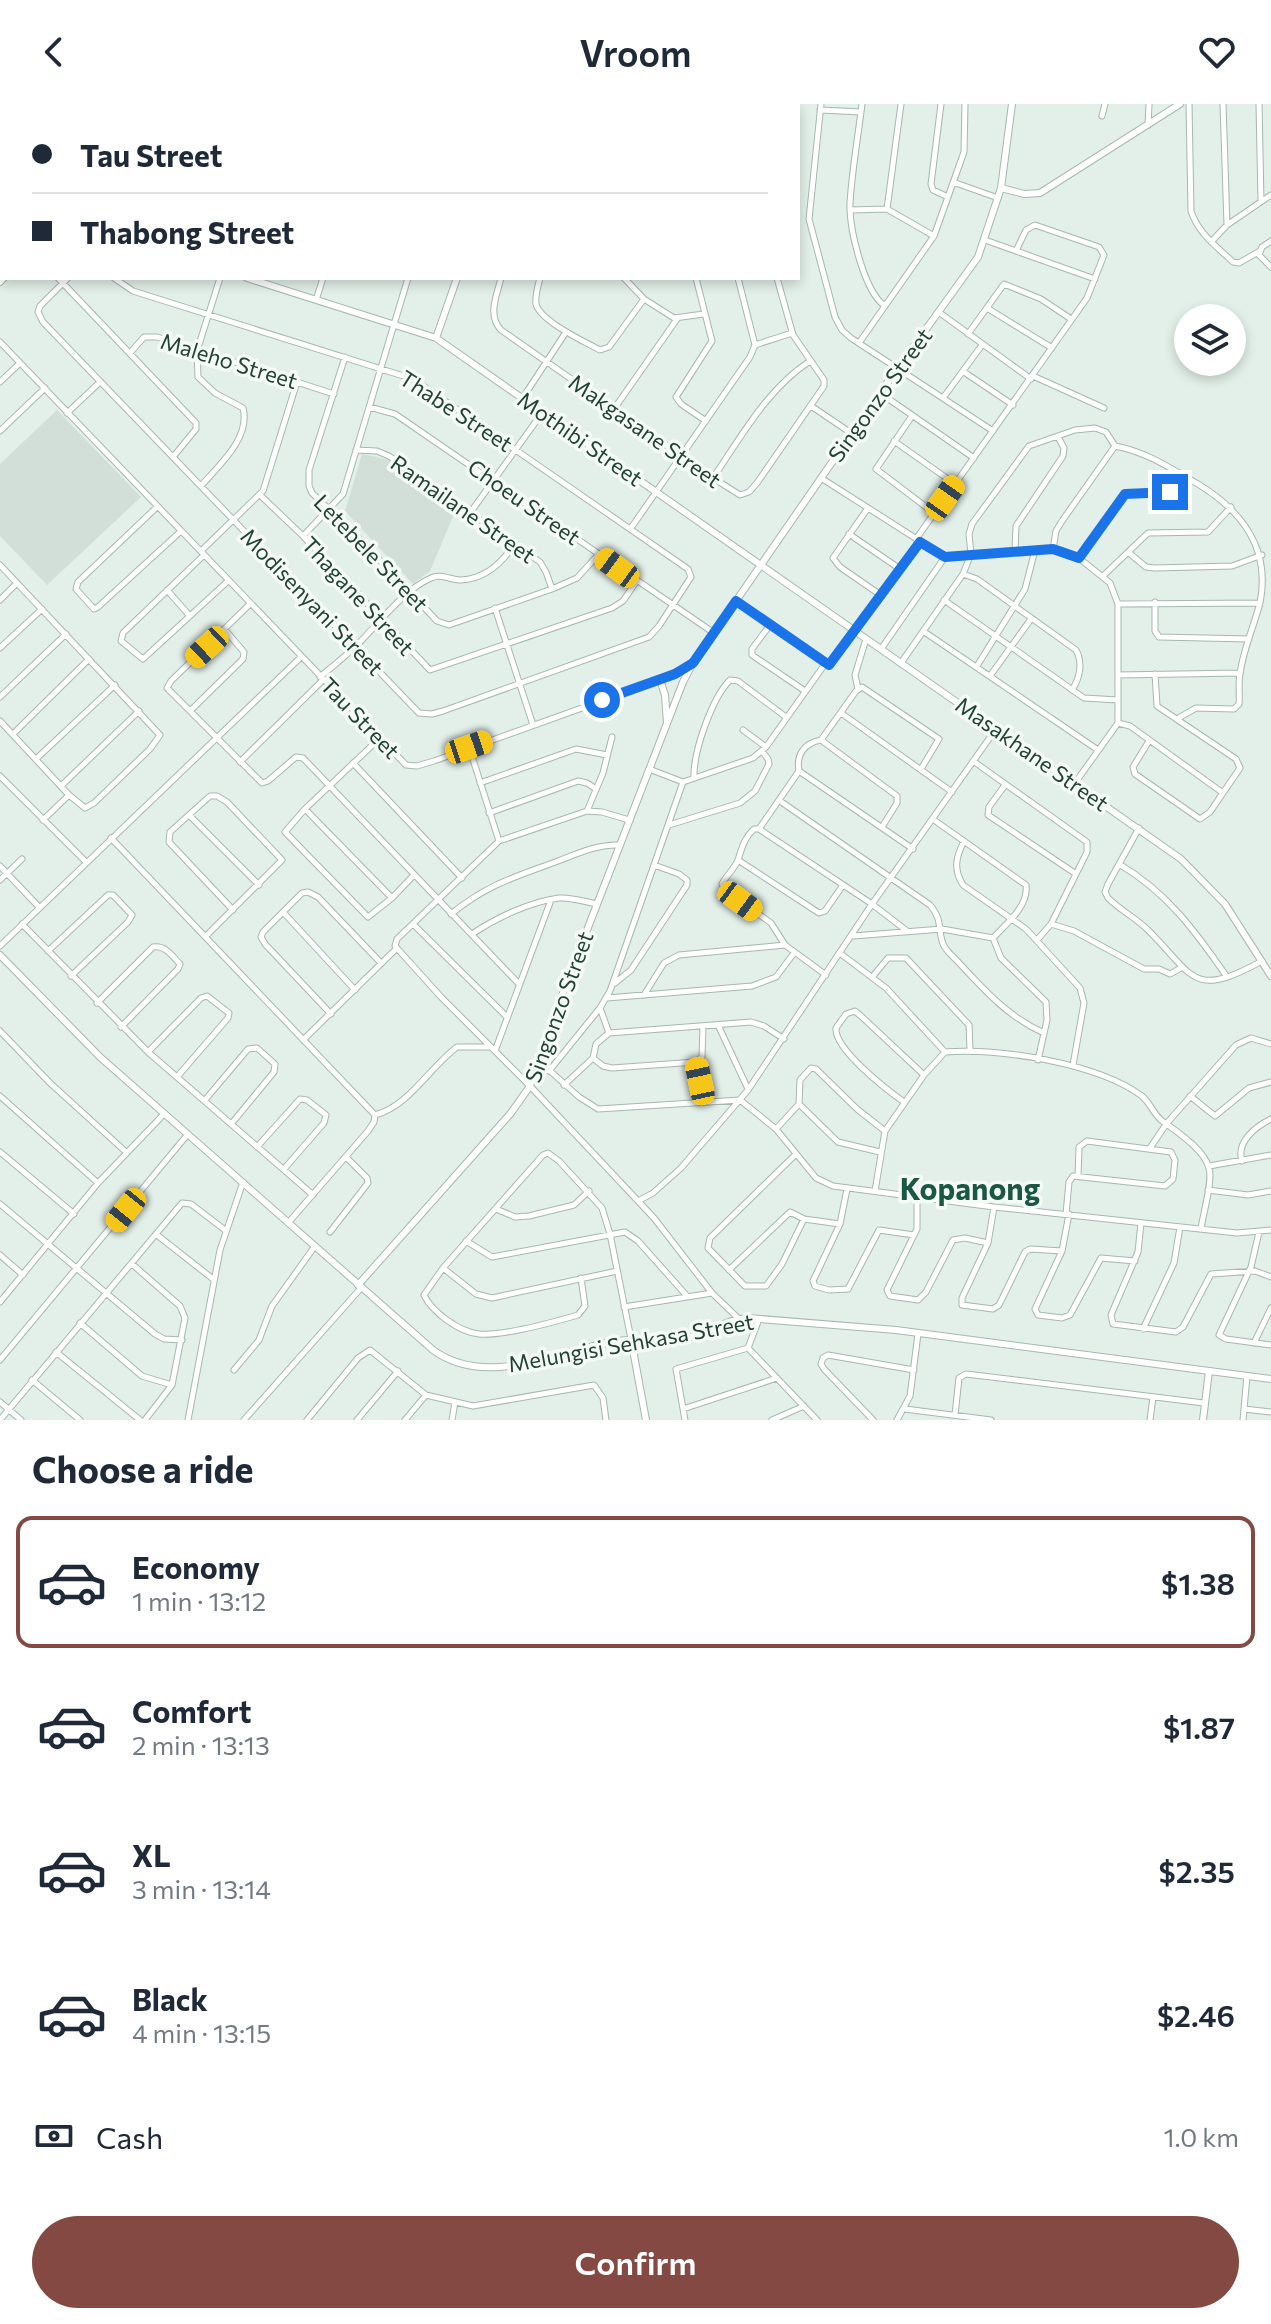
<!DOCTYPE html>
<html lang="en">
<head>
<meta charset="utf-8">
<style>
	:root { --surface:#fff; --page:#f2f2f3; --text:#1f2937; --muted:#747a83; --line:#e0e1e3; --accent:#844943 }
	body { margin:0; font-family:Commissioner,sans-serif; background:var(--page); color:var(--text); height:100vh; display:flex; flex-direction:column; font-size:30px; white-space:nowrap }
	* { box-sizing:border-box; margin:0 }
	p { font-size:26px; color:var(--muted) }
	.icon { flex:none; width:44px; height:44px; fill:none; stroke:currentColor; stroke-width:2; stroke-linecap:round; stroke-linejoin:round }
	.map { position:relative; height:1316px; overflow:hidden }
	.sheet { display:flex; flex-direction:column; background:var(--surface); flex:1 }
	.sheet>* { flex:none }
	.guide { position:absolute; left:0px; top:0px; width:800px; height:176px; box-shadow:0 4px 12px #0003; display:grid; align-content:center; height:176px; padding:0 32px; background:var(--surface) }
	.controls { position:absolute; left:1174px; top:200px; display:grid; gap:16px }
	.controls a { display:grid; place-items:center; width:72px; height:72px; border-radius:50%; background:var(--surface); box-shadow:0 4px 12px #0003; font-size:40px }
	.end { position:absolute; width:36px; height:36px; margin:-18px; border:10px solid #1a73e8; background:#fff; box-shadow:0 0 0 4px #fff }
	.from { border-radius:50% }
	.car { position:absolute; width:24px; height:48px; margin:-24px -12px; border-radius:10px; box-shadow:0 0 6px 2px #0007; background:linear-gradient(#f5c518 24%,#345 0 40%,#f5c518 0 76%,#345 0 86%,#f5c518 0) }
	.guide b { display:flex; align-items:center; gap:28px; height:76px; font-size:30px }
	.guide b+b { border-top:2px solid var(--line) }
	.guide i { width:20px; height:20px; background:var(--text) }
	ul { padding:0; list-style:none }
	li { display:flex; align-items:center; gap:24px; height:132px; margin:0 16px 12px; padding:0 16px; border:4px solid transparent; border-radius:16px }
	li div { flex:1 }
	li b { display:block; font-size:30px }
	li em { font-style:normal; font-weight:600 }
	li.current { border-color:var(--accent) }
	li>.icon { width:72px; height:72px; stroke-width:1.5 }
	h2 { padding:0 32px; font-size:36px; line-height:96px }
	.pay { display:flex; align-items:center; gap:20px; height:88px; padding:0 32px; font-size:30px }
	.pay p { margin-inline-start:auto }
	.cta { display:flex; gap:16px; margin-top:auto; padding:16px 32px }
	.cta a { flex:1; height:92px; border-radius:48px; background:var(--accent); color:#fff; font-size:32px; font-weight:600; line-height:92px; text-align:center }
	header { display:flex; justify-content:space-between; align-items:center; height:104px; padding:0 32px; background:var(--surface); font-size:36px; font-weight:600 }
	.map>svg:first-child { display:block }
</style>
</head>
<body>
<header><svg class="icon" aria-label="back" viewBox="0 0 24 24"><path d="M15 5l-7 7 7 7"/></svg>Vroom<svg class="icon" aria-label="heart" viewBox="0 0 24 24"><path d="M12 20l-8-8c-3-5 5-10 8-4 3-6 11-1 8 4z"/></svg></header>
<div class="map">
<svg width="1271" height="1316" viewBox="0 0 1271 1316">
	<rect width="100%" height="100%" fill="#e3efe9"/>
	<path fill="#d1dfd8" d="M57 306 141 393 47 481 0 432V360Z
		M362 350 389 356 457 403 430 467 413 480 345 407Z"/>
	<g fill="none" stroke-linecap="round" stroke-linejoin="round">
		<g stroke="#a5b8b0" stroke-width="7">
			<path id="minor" d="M87 0V2
				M132 0 133 2
				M182 0 184 2
				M235 0 239 2
				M821 0 809 115 835 213 842 226 851 234 993 327
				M862 0C858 33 852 66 850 99 849 124 864 188 885 202
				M941 0 931 80 933 86 948 93
				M1189 0 1191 107C1198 129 1216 142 1233 158L1239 159 1260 147
				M1223 0 1227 121
				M1259 0 1261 97
				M281 2V0
				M449 2V0
				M616 2V0
				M657 2V0
				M696 2 697 0
				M737 2V0
				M776 2V0
				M820 6 861 8
				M1102 12 1105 0
				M1148 21 1149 0
				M0 32 2 49
				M953 78 998 94
				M887 105 901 0
				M850 106 887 105 934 132
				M0 111 2 113
				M985 136 1095 175
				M1271 137 1262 143 1259 151 1271 163
				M1211 138 1227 121 1271 91
				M58 174 196 319V325L173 353
				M68 174 40 202 38 208 43 218 419 609 432 610 443 607 649 533 659 522 691 473 688 465 413 275 133 187 114 174
				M501 174C497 191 487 211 501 226L713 374 740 391 749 388 757 379 824 282V276L793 231 777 174
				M540 174C538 181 535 192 536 200 540 217 585 238 600 246L609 243 644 195
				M624 174 644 195 674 214 704 210
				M696 174 712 237 676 293 681 300 706 317
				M738 174 755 241
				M316 196 323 174
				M987 204 1052 244
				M940 209 1031 275
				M968 230 1004 180 1041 195 1071 215
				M0 238 406 661 417 662 434 657 660 576
				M859 239 934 132 964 48 965 0
				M755 241 792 229
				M130 249 144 233H157L334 290
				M345 253 309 366V382L312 389 354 429 437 517 449 521 552 485 577 474 598 451
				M964 268 1013 301
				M1033 272 1104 304
				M0 278 20 259
				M880 289 974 354
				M943 294 982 241
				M522 295 566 228
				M811 302 851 329
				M369 303 395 310 714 529
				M614 305 677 215
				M67 309 100 278
				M912 312 876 365 934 409
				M0 327 45 284
				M894 337 955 380
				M1115 342C1147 348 1170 364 1198 380 1242 407 1271 444 1260 499 1254 522 1243 546 1240 570 1238 580 1240 591 1239 600L1234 605 1196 604 1177 615
				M356 346 377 347 389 352 540 458 546 468 552 485
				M713 374C741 333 767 285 810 257
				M821 374 945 453 1053 445 1079 454 1110 479 1118 500V619L1075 679
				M201 382C218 362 251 334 243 304L215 289 198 273 197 247 220 174
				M260 391 303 432 430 566 612 504 623 497 636 478
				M157 403 78 478 76 485 94 505 98 503 181 427
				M868 404 833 454 840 463 882 492
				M470 409 542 309
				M631 424 750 253 755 241
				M849 430 900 465
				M303 432 343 390 408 174
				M916 435 1087 194 1104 151 1099 143 1035 121 1026 126 1016 147
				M1053 445 1056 427 1062 417 1115 342
				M201 447 263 387 297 278
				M1015 447 1016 422 1063 352 1064 344 1058 333
				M1129 449 1146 463 1155 464 1232 462 1262 451
				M204 451 123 529 121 537 143 555 228 477
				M1079 454 1125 390 1170 388 1180 369
				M0 461 160 631 150 645 94 699 85 704 69 691 0 617
				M963 470 977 475 1076 546C1083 559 1080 574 1072 586
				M1103 472 1148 429 1208 428 1231 403
				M167 486 189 511
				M0 496 17 479
				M944 496 1084 594 1118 596
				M736 497 825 560 829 561 920 438
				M1155 498V527L1159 533 1249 535
				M250 500 171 577 167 584 262 679 268 677 296 653 303 654 519 880
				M1118 500 1260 499
				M495 504 533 621
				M770 521 752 545V551L805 587
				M923 527 1098 646
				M0 544 42 505
				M881 545 945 453
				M901 559 963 470 971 450 969 430 972 420 1029 342 1075 326 1095 324 1106 328 1115 342
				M977 562 1025 485 1035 446
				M1118 571 1240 569
				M990 572 1031 515
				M320 573C333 562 346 552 358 540 378 520 405 485 431 474 441 469 450 476 461 476 485 475 503 458 515 439
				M858 585 855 571 866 535
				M0 593 66 530
				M190 607 243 555 244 548 225 526
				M841 609 952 688
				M1118 619 1130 622 1223 689
				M743 626 766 643
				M13 630 89 555
				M380 634 305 705 285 728 368 813 392 794 413 772
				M821 636 897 692V699L882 723
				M1149 637 1133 663 1135 670 1200 715 1210 708 1240 664 1236 655 1157 602 1155 570
				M469 643 499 737
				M36 655 115 581
				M973 657 1087 738V748L1051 820 1037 836
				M240 658 323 576
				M353 659 462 774
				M649 665 683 678 753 654 766 643 825 560
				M799 667 913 745
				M0 672 86 758
				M694 674C693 648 712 594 730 576L738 577 786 613
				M480 679 576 645 607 651
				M1005 681 989 703 988 711 1076 770
				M61 682 139 607
				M780 697 930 801C944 817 937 829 944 842 948 849 956 855 961 861 987 889 1010 914 1044 929
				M305 705 392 794
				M587 707 603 669 612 633
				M489 709 578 677 587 679 596 685
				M190 712 259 781
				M43 716 69 691
				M629 716 602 708 587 707 499 737 397 835 395 842 441 893 530 982 654 1114 712 1189 739 1215
				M934 716 1026 781C1029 802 1006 820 993 834
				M669 721 740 699 755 687 769 660 768 655 762 647
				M1139 724 1108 780 1105 788 1108 794C1120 806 1136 814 1148 826 1195 873 1192 895 1262 857
				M759 725 872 800 907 827
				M111 734 375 1011
				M964 737C956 753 953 765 963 781L1026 825 1080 884 1084 899 1073 961
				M738 756 819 809 825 807 843 781
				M1119 760C1167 788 1196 828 1227 873
				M0 762 39 803
				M0 776 22 755
				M283 808 355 886
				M451 810C488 780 515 773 558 757 579 749 598 740 620 741
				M22 820 148 948 313 1091
				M1051 820 1074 827 1144 865H1159L1170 870 1181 864
				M414 821 507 913
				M472 830C496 814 529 798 559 794 572 793 585 798 597 800
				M206 832 282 756 227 698 217 692H210L170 728 169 738 233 806
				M853 832 942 825 993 834
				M993 834 1001 854 1046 898 1047 916 1038 956
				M785 841 771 819 725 786 722 780C726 772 735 764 738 756 742 744 744 734 754 725H759L799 667C796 651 804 639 821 636L856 587 862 583 939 635 921 665
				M0 842 301 553
				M48 847 108 791H113L132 811 128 818 71 872
				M841 850 886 884 945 948
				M873 872 888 854H906L969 921 970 946
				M615 879 631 866 687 781V776L679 770 654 761
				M644 891 664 859 679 851 785 841 826 871
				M607 894 752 882 776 873 794 849
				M97 899 153 843C166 841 172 852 180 860L178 865 121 923
				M600 904 609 929
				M331 910 265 840 261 833 263 828 302 789 308 788 318 793 381 859
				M718 921 748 985
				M703 922 702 953 696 958 704 996
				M0 927 50 979 126 1048
				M303 936 396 845
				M495 947 551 796
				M148 948 201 894 207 892 229 909 228 914 177 973
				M593 954 603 962 612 964 696 958
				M539 957 579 993 598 1005 740 996
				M549 967 600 904 610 887 683 678
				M564 981 593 954 596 940 609 929 751 918 764 922 784 935
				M0 992 98 1079
				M1190 992 1215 1012 1249 984 1271 978
				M205 996 248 945 257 944 275 960 274 968 232 1019
				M740 996 776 1025 816 1074 833 1082 994 1103 1237 1129 1271 1126
				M904 998C887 986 834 945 836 924L846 910 855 907 862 913 924 971
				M375 1011C409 1002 429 964 457 943H491
				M776 1025 799 1000
				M257 1043 300 995 307 996 326 1011 324 1019 284 1065
				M1150 1044 1167 1019 1236 941 1251 934 1271 940
				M0 1048 74 1110
				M880 1048 838 1038 799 1000 800 976 811 964 816 965 857 1005 885 1027
				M796 1050 710 1134 708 1144 745 1182H766L782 1160 804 1115
				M1242 1057C1236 1038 1255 1023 1271 1015
				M1209 1062 1271 1051
				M847 1085 840 1120 813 1177 815 1182 829 1186 848 1185 879 1126 914 1131
				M1208 1086 1248 1091 1271 1087
				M875 1087 885 1027 924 971 945 948C1000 944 1097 959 1142 992 1150 999 1153 1009 1161 1016 1176 1027 1204 1045 1209 1064 1213 1078 1203 1109 1201 1125
				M917 1093V1125L887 1186 890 1192 918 1196 926 1188 953 1136 965 1134 988 1139
				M638 1097 653 1089 681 1064 748 986 872 800 996 625
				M0 1100 155 1230 164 1235 182 1236
				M994 1103 988 1139 962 1194V1201L993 1205 999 1201 1025 1148 1030 1145 1062 1147
				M496 1105 515 1113 529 1112 574 1101 589 1087
				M1066 1110 1069 1078 1073 1072 1165 1082 1173 1075 1175 1056 1171 1048 1087 1037 1079 1043 1078 1072
				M1069 1110 1062 1147 1035 1205 1038 1211 1062 1214 1070 1211 1101 1154 1135 1157
				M288 1119 368 1027 374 1018 375 1011
				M1141 1119 1138 1148 1111 1211 1113 1220 1176 1228 1183 1223 1211 1170 1255 1167 1271 1173
				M330 1128 368 1079 367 1074 346 1053
				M1259 1128 1251 1163 1219 1231 1226 1235 1271 1241
				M157 1131 213 1175
				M466 1137 492 1153 625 1128 638 1137 687 1192
				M0 1151 23 1171
				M132 1160 180 1202 185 1214 172 1281 145 1316
				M443 1164 476 1190 492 1194 617 1167
				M729 1166 790 1108 804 1115 840 1120
				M581 1174 585 1202 578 1211C554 1218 503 1232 479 1230 459 1228 432 1208 424 1191L443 1164 543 1051 548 1049 559 1057 602 1104 610 1130 631 1235
				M0 1198 98 1079 164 1010
				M624 1203 712 1189
				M80 1219 142 1272 172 1281
				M1143 1225 1174 1159 1180 1123
				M1254 1239 1271 1204
				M748 1244 817 1316
				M748 1244 759 1215
				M56 1248 140 1316
				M0 1256 188 1030
				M234 1266 259 1236 272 1202 315 1142
				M32 1276 80 1316
				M0 1298 21 1316
				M683 1305 777 1274
				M905 1305 991 1316
				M1244 1305 1247 1272
				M955 1311 959 1274 966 1270 1204 1299
				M0 1316 182 1099 191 1100 225 1126
				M188 1316 220 1146 243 1078
				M244 1316 361 1184
				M307 1316 358 1254 370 1246 426 1291 473 1302 594 1281 603 1294 606 1316
				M357 1316 398 1267
				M405 1316 426 1291
				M452 1316 455 1298
				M685 1316 676 1265 748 1244
				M772 1316 804 1302
				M873 1316 824 1265 821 1260 823 1254 828 1251 914 1266
				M897 1316 910 1292 918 1230
				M1150 1316 1153 1293
				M1243 1316 1244 1305 1271 1308"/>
		</g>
		<g stroke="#a5b8b0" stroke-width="8">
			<path id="tertiary" d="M41 0V2
				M497 2V0
				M1001 84 1024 90 1040 89 1180 0
				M247 174 436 234 1181 755 1225 800 1271 872
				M0 178 4 174
				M436 234 457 174
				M667 619 665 591 660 576 690 561
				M0 851 100 953 433 1246C485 1284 555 1249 611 1238 637 1233 663 1239 690 1233 710 1228 727 1215 748 1214L896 1226 1271 1275
				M358 1181 511 1009 530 982 567 878 683 578 693 559 880 289 978 153 1001 84 1012 0
				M631 1235 646 1316
				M1203 1316 1209 1267"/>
		</g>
		<use href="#minor" stroke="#fff" stroke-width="5"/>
		<use href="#tertiary" stroke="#fff" stroke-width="6"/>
	</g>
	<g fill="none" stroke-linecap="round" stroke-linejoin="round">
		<path stroke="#1a73e8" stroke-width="10" d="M602 596 675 570 693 559 736 497 829 561 920 438 945 453 1053 445 1079 454 1125 390 1170 388"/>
	</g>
	<g text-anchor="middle" stroke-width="7" stroke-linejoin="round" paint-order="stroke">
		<g font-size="22" fill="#214237" stroke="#f5faf7">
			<text transform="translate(229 257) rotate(17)" y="8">Maleho Street</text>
			<text transform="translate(880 291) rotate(-54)" y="8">Singonzo Street</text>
			<text transform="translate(456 307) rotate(33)" y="8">Thabe Street</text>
			<text transform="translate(645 327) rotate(35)" y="8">Makgasane Street</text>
			<text transform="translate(580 335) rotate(35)" y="8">Mothibi Street</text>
			<text transform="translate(524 398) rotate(35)" y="8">Choeu Street</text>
			<text transform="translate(463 405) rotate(35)" y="8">Ramailane Street</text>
			<text transform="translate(371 449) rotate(46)" y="8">Letebele Street</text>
			<text transform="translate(358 492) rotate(47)" y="8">Thagane Street</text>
			<text transform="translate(312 498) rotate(46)" y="8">Modisenyani Street</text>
			<text transform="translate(360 614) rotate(46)" y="8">Tau Street</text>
			<text transform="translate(1032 650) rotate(35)" y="8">Masakhane Street</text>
			<text transform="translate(559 903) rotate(-70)" y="8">Singonzo Street</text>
			<text transform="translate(631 1239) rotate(-10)" y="8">Melungisi Sehkasa Street</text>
		</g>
		<g font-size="30" font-weight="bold" fill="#1a5744" stroke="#f5faf7">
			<text x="970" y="1096">Kopanong</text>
		</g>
	</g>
</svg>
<div class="controls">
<a><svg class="icon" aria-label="layers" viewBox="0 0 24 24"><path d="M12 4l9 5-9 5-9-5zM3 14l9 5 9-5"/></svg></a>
</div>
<i class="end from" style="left:602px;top:596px"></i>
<i class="end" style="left:1170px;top:388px"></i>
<i class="car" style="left:945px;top:394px;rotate:35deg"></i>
<i class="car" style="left:617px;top:464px;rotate:306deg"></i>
<i class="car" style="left:207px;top:543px;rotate:227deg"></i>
<i class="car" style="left:469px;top:643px;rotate:71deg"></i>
<i class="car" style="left:740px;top:797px;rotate:126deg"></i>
<i class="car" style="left:700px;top:977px;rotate:348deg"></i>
<i class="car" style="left:126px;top:1106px;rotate:219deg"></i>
<div class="guide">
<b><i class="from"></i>Tau Street</b>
<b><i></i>Thabong Street</b>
</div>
</div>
<section class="sheet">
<h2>Choose a ride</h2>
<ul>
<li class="current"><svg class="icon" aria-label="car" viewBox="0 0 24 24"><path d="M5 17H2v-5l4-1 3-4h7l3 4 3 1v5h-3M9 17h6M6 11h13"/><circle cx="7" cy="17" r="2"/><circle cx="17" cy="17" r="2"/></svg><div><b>Economy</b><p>1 min · 13:12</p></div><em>$1.38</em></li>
<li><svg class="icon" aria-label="car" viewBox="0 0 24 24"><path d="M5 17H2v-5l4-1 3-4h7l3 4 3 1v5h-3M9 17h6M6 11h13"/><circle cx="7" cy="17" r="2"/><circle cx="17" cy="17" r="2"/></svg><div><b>Comfort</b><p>2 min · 13:13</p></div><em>$1.87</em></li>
<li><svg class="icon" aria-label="car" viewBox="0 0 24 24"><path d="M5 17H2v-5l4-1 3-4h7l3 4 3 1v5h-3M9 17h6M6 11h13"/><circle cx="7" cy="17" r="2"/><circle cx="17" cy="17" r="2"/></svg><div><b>XL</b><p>3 min · 13:14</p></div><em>$2.35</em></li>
<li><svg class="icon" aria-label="car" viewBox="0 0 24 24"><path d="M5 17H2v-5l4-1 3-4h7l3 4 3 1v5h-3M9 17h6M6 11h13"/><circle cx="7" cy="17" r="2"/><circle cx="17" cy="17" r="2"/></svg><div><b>Black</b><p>4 min · 13:15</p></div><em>$2.46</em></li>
</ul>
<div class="pay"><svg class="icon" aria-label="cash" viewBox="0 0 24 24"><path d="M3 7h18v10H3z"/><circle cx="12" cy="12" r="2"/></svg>Cash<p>1.0 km</p></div>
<div class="cta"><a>Confirm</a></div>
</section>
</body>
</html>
